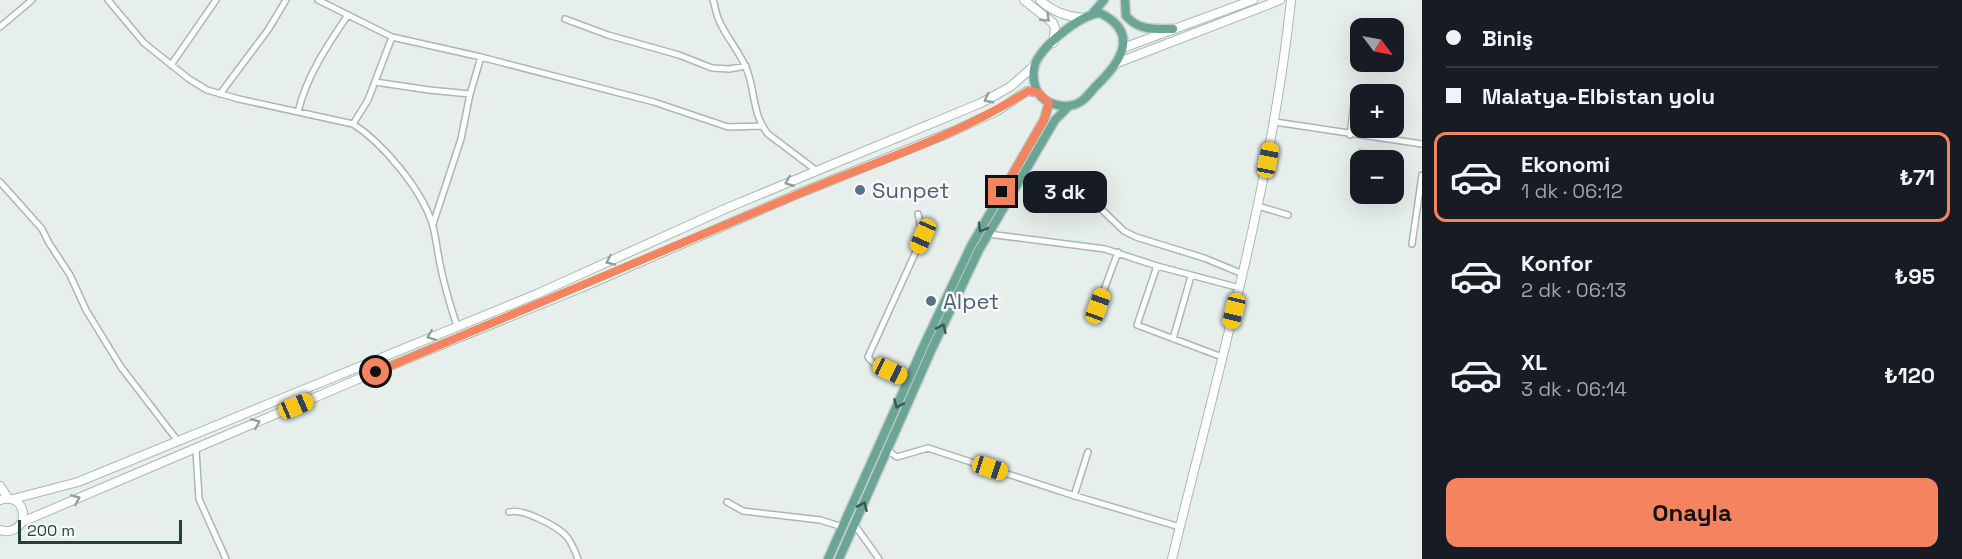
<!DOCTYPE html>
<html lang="tr">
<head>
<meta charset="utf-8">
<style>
	:root { --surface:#171b24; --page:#242831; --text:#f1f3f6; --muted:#9ea1a6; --line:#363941; --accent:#f4845f }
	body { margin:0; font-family:"Space Grotesk",sans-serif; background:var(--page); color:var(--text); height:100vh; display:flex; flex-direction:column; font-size:22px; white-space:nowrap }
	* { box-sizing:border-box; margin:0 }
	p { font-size:20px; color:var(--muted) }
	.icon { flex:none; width:33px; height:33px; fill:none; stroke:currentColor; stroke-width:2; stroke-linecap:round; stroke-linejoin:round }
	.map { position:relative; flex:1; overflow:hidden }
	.sheet { display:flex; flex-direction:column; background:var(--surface); width:540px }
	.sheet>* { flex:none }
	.guide { display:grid; align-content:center; height:132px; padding:0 24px; background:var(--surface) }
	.needle { width:39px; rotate:122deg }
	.buttons { position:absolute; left:1350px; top:18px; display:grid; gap:12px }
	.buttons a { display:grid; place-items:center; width:54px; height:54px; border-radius:12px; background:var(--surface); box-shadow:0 6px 24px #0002; font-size:30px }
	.scale { position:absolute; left:18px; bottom:15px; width:164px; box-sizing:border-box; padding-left:6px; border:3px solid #24423a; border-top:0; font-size:16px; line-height:21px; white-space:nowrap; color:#24423a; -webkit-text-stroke:4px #f7fbf9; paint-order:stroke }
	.end { position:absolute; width:27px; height:27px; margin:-14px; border:8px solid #f4845f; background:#111; box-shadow:0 0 0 3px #111 }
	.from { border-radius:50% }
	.bubble { position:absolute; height:42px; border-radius:12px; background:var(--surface); box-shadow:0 6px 24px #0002; font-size:20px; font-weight:700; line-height:42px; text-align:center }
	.car { position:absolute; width:18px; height:36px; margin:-18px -9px; border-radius:8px; box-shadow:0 0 4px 2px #0007; background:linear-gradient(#f5c518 24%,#345 0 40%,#f5c518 0 76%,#345 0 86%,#f5c518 0) }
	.guide b { display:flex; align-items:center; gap:21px; height:57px; font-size:22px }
	.guide b+b { border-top:2px solid var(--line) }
	.guide i { width:15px; height:15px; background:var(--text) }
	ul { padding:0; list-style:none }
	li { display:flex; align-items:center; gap:18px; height:90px; margin:0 12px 9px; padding:0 12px; border:3px solid transparent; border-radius:12px }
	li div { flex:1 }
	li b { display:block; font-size:22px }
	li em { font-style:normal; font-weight:700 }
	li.on { border-color:var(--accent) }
	li>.icon { width:54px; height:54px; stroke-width:1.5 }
	.primary-button { display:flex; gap:12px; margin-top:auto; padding:12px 24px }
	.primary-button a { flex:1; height:69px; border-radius:12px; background:var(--accent); color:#111; font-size:24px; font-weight:700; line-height:69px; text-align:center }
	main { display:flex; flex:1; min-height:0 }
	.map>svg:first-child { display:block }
</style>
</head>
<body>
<main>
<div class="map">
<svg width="1422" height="559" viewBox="0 0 1422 559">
	<rect width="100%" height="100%" fill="#e6efeb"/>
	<path fill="#bfe0c8" d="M1358 148 1375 151 1373 160H1360V181L1353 180Z"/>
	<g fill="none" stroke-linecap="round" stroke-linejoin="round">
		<g stroke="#a8b8b2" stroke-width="8">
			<path id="street" d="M108 0 144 43 189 79 207 90 239 99 353 124C383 143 421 189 432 223 436 236 437 250 440 264 444 285 450 305 457 326
				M318 0 348 15
				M713 0C715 6 716 13 718 18 726 39 743 54 749 76 755 97 754 117 768 134L817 171
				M565 19 608 35 679 55 712 68 729 69 746 66
				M0 27 32 0
				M171 65 216 0
				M375 82 429 90 470 94
				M220 94 268 30 286 0
				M298 112C306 77 328 44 348 15L392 37
				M1275 122 1422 144
				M353 124 368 100 392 37 481 57 654 102 728 127 762 126
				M1350 135 1355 96
				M0 182 42 229 49 243 70 275 86 310 121 367 177 440
				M1073 196 1098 206 1124 231 1136 237 1204 258 1243 274
				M1258 206 1288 215
				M433 224 461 139 470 94 481 57
				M988 234 1105 249 1157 266 1240 288
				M1412 244 1422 175
				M1157 266 1137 325 1222 357
				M1098 306 1118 252
				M1173 339 1191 276
				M908 379 873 363 868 357 923 236 918 214
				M196 449 199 499 226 559
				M887 450 897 457 928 448 1072 495 1180 527
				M1074 496 1088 452
				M727 502 743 511 820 520 843 527
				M509 512C522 508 558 526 567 537 572 543 575 551 578 559
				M854 524 879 559"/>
		</g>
		<g stroke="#a4bbb3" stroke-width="10">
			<path id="secondary" d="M1024 0 1053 23 1055 28 1053 43
				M1040 0C1053 12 1065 16 1083 18
				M1123 48 1253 0
				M1117 63 1280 0
				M0 486 8 498
				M13 499 78 482 537 294 727 208 981 103 1010 87 1035 65
				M0 500C16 495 26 506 22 522
				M0 530C9 533 17 530 22 522L356 380 585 286 795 195 949 133 997 111 1027 91 1039 93
				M1172 559C1217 374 1271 190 1291 0"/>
		</g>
		<g stroke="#c2cac8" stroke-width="11">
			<path id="primary" d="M1125 0 1126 16C1139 31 1155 29 1173 29
				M1100 13C1141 33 1120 63 1096 86 1091 91 1086 99 1080 102 1070 109 1055 106 1045 100 1033 92 1030 71 1038 58 1048 42 1080 15 1100 13Z
				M1092 14 1104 0
				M828 559 923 347 971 246 1044 120 1049 103
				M839 559 931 351 979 250 1055 120 1068 107"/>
		</g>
		<use href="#street" stroke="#fff" stroke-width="5"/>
		<use href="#secondary" stroke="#fff" stroke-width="8"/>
		<use href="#primary" stroke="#6aa596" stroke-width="8"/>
	</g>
	<defs><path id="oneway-chevron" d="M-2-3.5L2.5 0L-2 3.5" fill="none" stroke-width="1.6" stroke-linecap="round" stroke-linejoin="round" transform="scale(1.5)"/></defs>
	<g stroke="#92a09c">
		<use href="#oneway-chevron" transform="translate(1046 18) rotate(44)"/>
		<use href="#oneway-chevron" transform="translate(988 99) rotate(152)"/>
		<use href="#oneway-chevron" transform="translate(789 182) rotate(158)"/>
		<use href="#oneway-chevron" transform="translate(610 261) rotate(156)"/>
		<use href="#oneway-chevron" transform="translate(431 336) rotate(158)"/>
		<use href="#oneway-chevron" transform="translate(256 423) rotate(-23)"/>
		<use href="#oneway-chevron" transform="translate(76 499) rotate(-23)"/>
	</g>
	<g stroke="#365b51">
		<use href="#oneway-chevron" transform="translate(982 228) rotate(120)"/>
		<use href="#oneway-chevron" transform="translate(942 328) rotate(-65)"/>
		<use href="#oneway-chevron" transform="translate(898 404) rotate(114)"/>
		<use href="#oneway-chevron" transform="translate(863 506) rotate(-66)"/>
	</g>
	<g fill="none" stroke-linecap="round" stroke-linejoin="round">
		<path stroke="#f4845f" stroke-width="8" d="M376 372C517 314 656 253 796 195 874 162 956 137 1028 91L1039 93 1049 103 1044 120 1002 192"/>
	</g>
	<g fill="#5c6f8a" stroke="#f7fbf9" stroke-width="2">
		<circle cx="860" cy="190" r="6"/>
		<circle cx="931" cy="301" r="6"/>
	</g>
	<g text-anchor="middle" stroke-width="5" stroke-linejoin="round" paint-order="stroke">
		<g font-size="22" fill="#4e5e75" stroke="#f7fbf9" text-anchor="start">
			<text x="872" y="198">Sunpet</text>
			<text x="943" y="309">Alpet</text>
		</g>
	</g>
</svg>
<div class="buttons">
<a><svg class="needle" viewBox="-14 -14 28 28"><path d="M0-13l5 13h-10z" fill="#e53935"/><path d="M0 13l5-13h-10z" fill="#9ea1a6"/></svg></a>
<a>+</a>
<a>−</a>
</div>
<div class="scale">200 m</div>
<i class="end from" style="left:376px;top:372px"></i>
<i class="end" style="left:1002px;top:192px"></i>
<div class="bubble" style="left:1023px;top:171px;width:84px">3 dk</div>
<i class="car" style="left:1268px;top:160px;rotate:11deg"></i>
<i class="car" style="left:923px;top:236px;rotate:204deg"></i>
<i class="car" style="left:1098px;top:306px;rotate:20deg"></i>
<i class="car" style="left:1234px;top:311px;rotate:194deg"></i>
<i class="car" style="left:890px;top:371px;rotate:115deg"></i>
<i class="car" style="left:296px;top:406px;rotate:67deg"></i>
<i class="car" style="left:990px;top:468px;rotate:108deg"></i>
</div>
<section class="sheet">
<div class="guide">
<b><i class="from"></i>Biniş</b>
<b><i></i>Malatya-Elbistan yolu</b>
</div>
<ul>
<li class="on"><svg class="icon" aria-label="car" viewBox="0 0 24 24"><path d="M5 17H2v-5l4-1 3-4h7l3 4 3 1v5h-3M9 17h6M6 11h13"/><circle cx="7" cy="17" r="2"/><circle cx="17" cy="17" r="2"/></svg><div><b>Ekonomi</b><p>1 dk · 06:12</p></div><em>₺71</em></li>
<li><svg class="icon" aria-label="car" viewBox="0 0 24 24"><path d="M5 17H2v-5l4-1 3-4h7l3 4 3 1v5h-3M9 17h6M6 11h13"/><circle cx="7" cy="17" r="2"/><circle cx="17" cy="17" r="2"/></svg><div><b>Konfor</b><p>2 dk · 06:13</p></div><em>₺95</em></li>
<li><svg class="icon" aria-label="car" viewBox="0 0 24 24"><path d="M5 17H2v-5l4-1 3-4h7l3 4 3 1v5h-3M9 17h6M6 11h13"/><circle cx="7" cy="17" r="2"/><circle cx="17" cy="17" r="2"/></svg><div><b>XL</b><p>3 dk · 06:14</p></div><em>₺120</em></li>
</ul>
<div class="primary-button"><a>Onayla</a></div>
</section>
</main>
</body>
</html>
